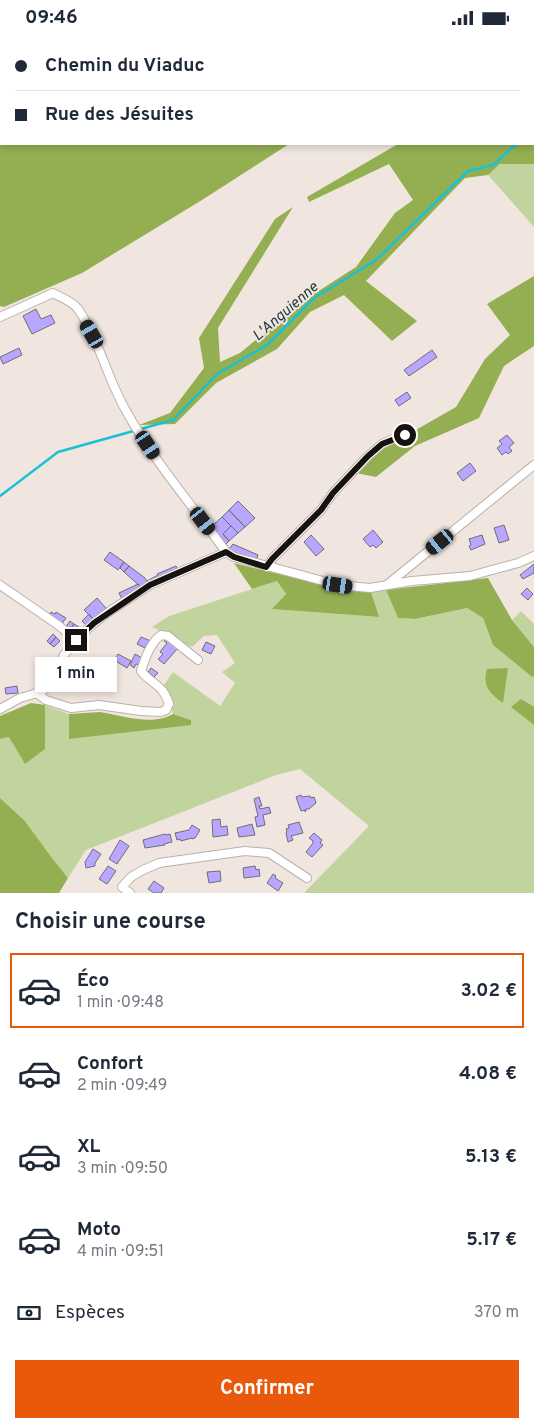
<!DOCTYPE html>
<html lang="fr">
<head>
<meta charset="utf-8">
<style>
	:root { --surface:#fff; --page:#f2f2f3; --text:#1f2937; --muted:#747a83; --line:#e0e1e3; --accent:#ea580c }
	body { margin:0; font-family:Overpass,sans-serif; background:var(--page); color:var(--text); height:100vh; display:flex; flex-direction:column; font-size:19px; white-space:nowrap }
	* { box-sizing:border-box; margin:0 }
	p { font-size:16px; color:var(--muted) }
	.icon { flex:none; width:28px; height:28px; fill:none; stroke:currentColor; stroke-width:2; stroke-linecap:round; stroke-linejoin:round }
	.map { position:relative; height:858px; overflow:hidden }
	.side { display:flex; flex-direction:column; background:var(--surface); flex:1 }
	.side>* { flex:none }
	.top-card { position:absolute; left:0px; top:0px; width:535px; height:110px; box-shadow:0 2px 8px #0003; display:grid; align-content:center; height:110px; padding:0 15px; background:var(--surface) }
	.end { position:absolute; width:22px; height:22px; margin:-11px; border:6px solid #161210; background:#fff; box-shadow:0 0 0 2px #fff }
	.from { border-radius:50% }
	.bubble { position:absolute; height:35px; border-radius:0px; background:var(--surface); box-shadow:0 2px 8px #0003; font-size:16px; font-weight:700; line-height:35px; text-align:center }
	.car { position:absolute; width:15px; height:30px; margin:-15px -8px; border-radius:6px; box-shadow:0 0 4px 1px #0007; background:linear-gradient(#222 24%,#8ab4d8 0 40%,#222 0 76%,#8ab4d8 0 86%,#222 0) }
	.top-card b { display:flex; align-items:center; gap:18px; height:48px; font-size:19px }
	.top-card b+b { border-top:1px solid var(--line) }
	.top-card i { width:12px; height:12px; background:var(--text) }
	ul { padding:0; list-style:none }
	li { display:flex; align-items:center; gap:15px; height:75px; margin:0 10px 8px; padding:0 5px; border:2px solid transparent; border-radius:0px }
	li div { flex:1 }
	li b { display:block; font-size:19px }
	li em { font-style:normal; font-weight:700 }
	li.on { border-color:var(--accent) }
	li>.icon { width:45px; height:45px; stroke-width:1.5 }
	h2 { padding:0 15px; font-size:22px; line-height:60px }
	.pay { display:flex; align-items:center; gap:12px; height:55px; padding:0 15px; font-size:19px }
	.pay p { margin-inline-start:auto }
	.cta { display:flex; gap:10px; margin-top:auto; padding:10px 15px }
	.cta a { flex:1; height:58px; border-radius:0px; background:var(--accent); color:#fff; font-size:20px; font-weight:700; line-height:58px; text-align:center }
	.status { display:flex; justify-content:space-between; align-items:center; height:35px; padding:0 25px; background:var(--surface); direction:ltr }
	.status svg { height:14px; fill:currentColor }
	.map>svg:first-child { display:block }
</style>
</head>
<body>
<div class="status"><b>09:46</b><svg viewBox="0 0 49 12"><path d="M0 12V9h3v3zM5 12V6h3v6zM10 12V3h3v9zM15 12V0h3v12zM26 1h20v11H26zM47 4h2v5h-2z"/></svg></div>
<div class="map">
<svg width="534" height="858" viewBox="0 0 534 858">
	<rect width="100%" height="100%" fill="#f0e6df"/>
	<path fill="#c2d49e" d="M500 129H534V192L488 140Z
		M277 546 286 559 273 574 378 582 371 557 386 555 398 583 415 584 467 573 483 583 493 610 532 642 534 641V858H304L369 791 300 734 276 740 86 815 68 843 52 823 25 786 0 763V704L9 702 45 714V670L69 679V704L191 685 173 679 164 650 173 637 220 671 235 648 222 637 235 628 217 600 204 601 192 612 152 592 169 581Z
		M521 576 534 589V612L512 585Z"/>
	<path fill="#94af52" d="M134 0H372V1H132Z
		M534 24V129H500L488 140 465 143 366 246 417 286 392 306 344 260 310 277 277 314 216 348 175 389 139 390 170 378 204 333 199 303 275 184 293 172 218 293 220 327 240 318 303 266 356 232 395 178 413 165 389 129 309 167 307 162 398 109H534Z
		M0 66 1 68V109H289L202 165 82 238 4 272 0 271Z
		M534 241V311L504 331 479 383 415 411 376 442 356 438 372 420 456 372 485 324 510 300 487 269Z
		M234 528 344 555 371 557 379 582 272 574 286 559 277 546 252 554Z
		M488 543 512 585 534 612V641L532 642 493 610 483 583 467 573 415 584 398 583 386 555Z
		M508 633 503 668C490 659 482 651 487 634Z
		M521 664 534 672V690L511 672Z
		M31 668 45 670V714L25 729 9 702 0 704V681Z
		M100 677C124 681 151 691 173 679L191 685V690L69 704V679Z
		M0 763 25 786 52 823 68 843 59 858H0Z"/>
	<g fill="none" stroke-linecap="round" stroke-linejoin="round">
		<path stroke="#19c1d6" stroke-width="2.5" d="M0 461 58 417 173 385 217 339 267 310 314 263 376 225 468 136 493 130 516 109"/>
	</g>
	<path fill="#b9a6fe" stroke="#6f6e77" d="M36 274 41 284 51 280 55 288 32 299 23 281Z
		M19 313 22 320 3 329 0 322Z
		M432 315 437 322 409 341 404 335Z
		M407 357 411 363 399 371 395 365Z
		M507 400 514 408 509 412 512 416 508 419 506 417 502 420 497 413 502 409 499 406Z
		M470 428 476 436 463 446 457 438Z
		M238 466 255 483 245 492 229 475Z
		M229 475 245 492 238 498 222 482Z
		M222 482 231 491 223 499 229 506 225 510 211 492Z
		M504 490 509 505 499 508 494 493Z
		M231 491 238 498 229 506 223 499Z
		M373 495 383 507 376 513 373 510 370 512 363 504Z
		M311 500 324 514 316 521 304 507Z
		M482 500 485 509 471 515 469 511 471 510 469 504Z
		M233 509 258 520 256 526 243 522 230 516 229 514Z
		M110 517 124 527 118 535 104 525Z
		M124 527 129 531 124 537 120 533Z
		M534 529V538L523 544 520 540Z
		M129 531 145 543 148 548 141 552 124 537Z
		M176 531 178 535 148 548 147 546 158 540 157 539Z
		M138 549 141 552 122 564 119 558Z
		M527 553 533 559 528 565 521 559Z
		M97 563 106 573 94 585 84 575Z
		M51 577 55 579 56 577 66 583 61 590 48 582Z
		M89 579 94 585 87 591 82 586Z
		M70 586 74 589 69 596 65 593Z
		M74 589 79 592 74 600 69 596Z
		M53 599 56 602 50 609 47 606Z
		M56 602 60 606 54 612 50 609Z
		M141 602 151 606 150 610 147 609 145 613 137 609Z
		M166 603 178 613 164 629 158 624 163 619 160 617 167 608 164 606Z
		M206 607 215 611 211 619 202 615Z
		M118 619 131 626 127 633 114 625Z
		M135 619 142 623 138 630 136 629 134 633 130 630Z
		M151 633 158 638 154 642 148 637Z
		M17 651 18 658 6 659 5 653Z
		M301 760 302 762 310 761 311 763 314 762 316 768 309 774H306V776L305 777V775L301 776 296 762Z
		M259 762 262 771H259L260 774 269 772 271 778 263 780 265 790 257 792 255 782 258 781 254 764Z
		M220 784 221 792 227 791 228 800 213 802 212 785Z
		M299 787 303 798 291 801 293 805 288 807 286 798 287 797 286 794 289 793 288 790Z
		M252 789 255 800 239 802 237 793Z
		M192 790 200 795 195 803 192 804V803L181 806 180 804 177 805 175 798 189 795Z
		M314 798 322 805 320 808 323 810 312 822 306 817 313 808V806L309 803Z
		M165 799 166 800 170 799 172 807 164 809 165 810 145 813 143 805Z
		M120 805 129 811 117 829 109 824Z
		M93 814 101 819 95 828V831L86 833 85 827Z
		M108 831 116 836 107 849 99 844Z
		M255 831 256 835 259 834 260 841 244 843 243 833Z
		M220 836 221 846 209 848 207 837Z
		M273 839 276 841 275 843 283 848 278 856 267 848Z
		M154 846 164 853 161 858H154L148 854Z"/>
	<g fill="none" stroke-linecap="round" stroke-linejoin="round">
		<g stroke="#bbb1ab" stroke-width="10">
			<path id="street" d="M0 282 53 258C62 263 72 266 78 274 99 305 107 342 125 374 153 425 192 470 226 517L234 522 338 550 370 553 412 546 470 541 518 528 534 521
				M267 532 272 524 321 475 333 458 368 421 382 409 395 403 405 400 409 395
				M388 549 534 430
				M0 550 58 590 76 605
				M36 658 46 665 71 673 99 670 141 676 161 677 166 675 169 669C163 649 152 650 141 636 145 624 150 608 161 600L168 601 198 625
				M0 674 20 663 41 657 48 651 64 620 76 605 94 588 113 574 150 550 226 517
				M130 858 122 852 131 842 143 835 159 828 245 816 269 818 307 843"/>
		</g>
		<use href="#street" stroke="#fff" stroke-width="8"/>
	</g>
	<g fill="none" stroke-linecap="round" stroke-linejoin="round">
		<path stroke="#161210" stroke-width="6" d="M76 605 94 588 150 550 226 517 234 522 266 532 272 524 321 475 333 458 368 421 382 409 405 400"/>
	</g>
	<g text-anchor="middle" stroke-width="4" stroke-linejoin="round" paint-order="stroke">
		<g font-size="15" font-style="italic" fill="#223a3e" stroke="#f0e6df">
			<text transform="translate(285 276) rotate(-41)" y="5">L'Anguienne</text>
		</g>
	</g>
</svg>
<i class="end from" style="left:405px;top:400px"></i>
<i class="end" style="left:76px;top:605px"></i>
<div class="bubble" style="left:35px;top:622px;width:82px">1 min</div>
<i class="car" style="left:92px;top:299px;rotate:330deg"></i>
<i class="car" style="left:148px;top:410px;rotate:146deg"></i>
<i class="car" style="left:203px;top:486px;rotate:143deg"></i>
<i class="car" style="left:440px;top:507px;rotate:231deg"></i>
<i class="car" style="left:338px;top:550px;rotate:99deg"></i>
<div class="top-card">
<b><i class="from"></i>Chemin du Viaduc</b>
<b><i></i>Rue des Jésuites</b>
</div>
</div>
<section class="side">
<h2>Choisir une course</h2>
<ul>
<li class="on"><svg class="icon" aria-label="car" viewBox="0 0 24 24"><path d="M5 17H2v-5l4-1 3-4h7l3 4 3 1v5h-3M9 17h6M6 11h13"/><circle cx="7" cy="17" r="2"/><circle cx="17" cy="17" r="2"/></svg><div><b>Éco</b><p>1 min · 09:48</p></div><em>3.02 €</em></li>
<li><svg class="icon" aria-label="car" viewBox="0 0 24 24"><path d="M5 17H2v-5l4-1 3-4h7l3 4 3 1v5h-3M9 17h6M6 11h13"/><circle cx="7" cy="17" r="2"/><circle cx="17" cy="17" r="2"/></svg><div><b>Confort</b><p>2 min · 09:49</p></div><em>4.08 €</em></li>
<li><svg class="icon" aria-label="car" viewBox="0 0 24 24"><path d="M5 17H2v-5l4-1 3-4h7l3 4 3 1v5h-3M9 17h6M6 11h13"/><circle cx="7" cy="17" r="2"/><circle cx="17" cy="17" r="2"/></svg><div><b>XL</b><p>3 min · 09:50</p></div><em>5.13 €</em></li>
<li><svg class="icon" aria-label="car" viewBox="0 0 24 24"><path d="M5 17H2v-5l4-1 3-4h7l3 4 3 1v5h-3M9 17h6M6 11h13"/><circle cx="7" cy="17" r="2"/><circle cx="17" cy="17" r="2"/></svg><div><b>Moto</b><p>4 min · 09:51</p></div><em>5.17 €</em></li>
</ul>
<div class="pay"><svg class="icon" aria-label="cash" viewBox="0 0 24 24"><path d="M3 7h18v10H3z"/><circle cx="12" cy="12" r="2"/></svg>Espèces<p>370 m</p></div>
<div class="cta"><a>Confirmer</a></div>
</section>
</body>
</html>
